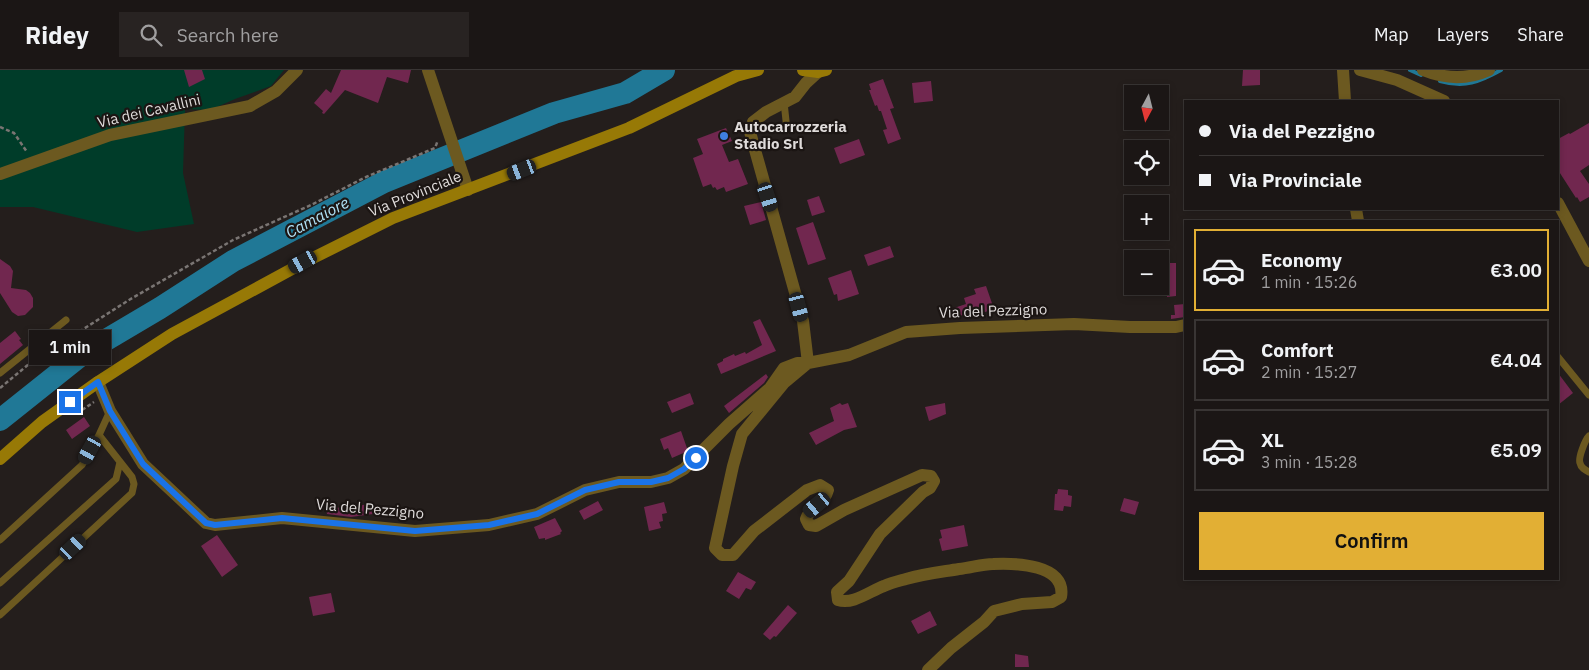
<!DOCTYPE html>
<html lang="en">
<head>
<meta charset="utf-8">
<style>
	:root { --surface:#1b1615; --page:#282322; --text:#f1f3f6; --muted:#a09fa0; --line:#393534; --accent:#e2af34 }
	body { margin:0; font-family:"IBM Plex Sans",sans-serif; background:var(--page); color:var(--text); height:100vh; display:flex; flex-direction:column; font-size:19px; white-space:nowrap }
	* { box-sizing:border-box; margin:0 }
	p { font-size:16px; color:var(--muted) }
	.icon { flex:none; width:28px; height:28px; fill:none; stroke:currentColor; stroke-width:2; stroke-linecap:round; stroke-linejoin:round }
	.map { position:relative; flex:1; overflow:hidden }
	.side { position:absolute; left:1184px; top:150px; width:375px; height:360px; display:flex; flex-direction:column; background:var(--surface); border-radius:0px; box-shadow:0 2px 8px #0003,0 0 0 1px var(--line) }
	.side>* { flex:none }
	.top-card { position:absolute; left:1184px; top:30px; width:375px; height:110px; border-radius:0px; box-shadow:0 2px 8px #0003,0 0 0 1px var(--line); display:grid; align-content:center; height:110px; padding:0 15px; background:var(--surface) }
	.needle { width:32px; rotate:187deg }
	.tools { position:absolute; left:1124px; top:15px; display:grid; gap:10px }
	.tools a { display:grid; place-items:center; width:45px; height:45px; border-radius:0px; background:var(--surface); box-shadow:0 2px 8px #0003,0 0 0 1px var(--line); font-size:25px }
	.end { position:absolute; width:22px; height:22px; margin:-11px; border:6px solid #1a73e8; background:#fff; box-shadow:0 0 0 2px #fff }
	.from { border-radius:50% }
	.bubble { position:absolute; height:35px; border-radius:0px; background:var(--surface); box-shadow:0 2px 8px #0003,0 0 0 1px var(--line); font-size:16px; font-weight:600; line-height:35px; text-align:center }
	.car { position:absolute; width:15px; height:30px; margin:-15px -8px; border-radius:6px; box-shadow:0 0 4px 1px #0007; background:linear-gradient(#222 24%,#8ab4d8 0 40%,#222 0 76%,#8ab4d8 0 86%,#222 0) }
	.top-card b { display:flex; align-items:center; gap:18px; height:48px; font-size:19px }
	.top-card b+b { border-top:1px solid var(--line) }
	.top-card i { width:12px; height:12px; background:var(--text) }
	ul { padding:9px 0 0; list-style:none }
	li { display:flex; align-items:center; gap:15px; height:82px; margin:0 10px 8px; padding:0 5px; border:2px solid var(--line); border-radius:0px }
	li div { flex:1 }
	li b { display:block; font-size:19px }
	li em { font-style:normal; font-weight:600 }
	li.selected { border-color:var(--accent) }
	li>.icon { width:45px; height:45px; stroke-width:1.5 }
	.primary-button { display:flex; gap:10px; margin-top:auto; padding:10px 15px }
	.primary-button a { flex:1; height:58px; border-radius:0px; background:var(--accent); color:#111; font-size:20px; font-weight:600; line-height:58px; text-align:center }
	header { display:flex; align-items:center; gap:30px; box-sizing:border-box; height:70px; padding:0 25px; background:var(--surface); border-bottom:1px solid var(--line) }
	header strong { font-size:24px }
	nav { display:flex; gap:28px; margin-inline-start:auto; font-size:18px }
	.search { width:350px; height:45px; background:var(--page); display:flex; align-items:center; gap:12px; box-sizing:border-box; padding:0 18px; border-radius:0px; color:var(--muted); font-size:19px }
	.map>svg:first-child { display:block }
</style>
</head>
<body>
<header>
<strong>Ridey</strong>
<div class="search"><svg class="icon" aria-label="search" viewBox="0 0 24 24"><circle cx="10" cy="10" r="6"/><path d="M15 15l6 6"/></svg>Search here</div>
<nav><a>Map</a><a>Layers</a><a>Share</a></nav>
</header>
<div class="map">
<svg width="1589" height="600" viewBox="0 0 1589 600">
	<rect width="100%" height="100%" fill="#241e1c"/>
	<path fill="#003c29" d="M0 0H284L271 16 235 29 210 40 185 39 183 103 194 154 137 162 33 137H0Z"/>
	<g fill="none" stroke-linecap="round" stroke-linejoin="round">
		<path stroke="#207896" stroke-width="4" d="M1410 0 1421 5
			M1440 11C1465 18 1479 12 1501 0"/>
		<path stroke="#207896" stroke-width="22" d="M0 350 84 283 160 238 233 191 384 112 554 43 625 23 664 0"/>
	</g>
	<path fill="#71274f" d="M184 0H202L205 9 189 17Z
		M341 0H411L408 13 387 7 378 33 345 20 324 44 322 43 323 41 314 33 326 19 331 23Z
		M1243 0H1260V15L1242 16Z
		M883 9 894 38 890 39 901 69 888 74 883 60 887 59 881 41H879L877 35 875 36 869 20H871L869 14Z
		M931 11 933 31 914 33 912 13Z
		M1589 53V95L1580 101 1589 114V127L1580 132 1577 127 1576 128 1558 100V69L1569 63 1570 64Z
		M726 58 732 71 722 75 729 92 738 89 748 114 726 122 724 117 717 120 715 117 713 118 711 114 703 117 693 88 703 84 697 69Z
		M859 69 865 85 840 94 834 78Z
		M819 126 825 142 812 146 807 130Z
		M761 132 766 150 750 155 744 136Z
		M813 152 826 189 808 195 796 158Z
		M890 176 894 187 868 196 864 185Z
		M0 189 10 196 13 201 11 218 26 220 30 223 33 228V237L25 245 18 246 12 242 0 223Z
		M1166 193H1176V226L1167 227Z
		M851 200 859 224 838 231 837 224 834 225 828 208Z
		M986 216 994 239 970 247 969 243 954 248 951 239 966 234 964 228 976 224 974 219Z
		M1185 234V247L1171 249V245H1175L1174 235Z
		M760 249 776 281 721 304 717 294 723 291V289L734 284 735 286 745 282 746 284 762 275 753 252Z
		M15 261 21 269 19 270 23 275 0 294V273Z
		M1558 303 1573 323 1558 335Z
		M766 304 768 307 764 313 729 343 724 336Z
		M690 323 694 334 672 343 667 332Z
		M840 333 842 335 848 333 857 357 844 360 816 375 809 363 834 351 830 338Z
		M945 333 946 344 929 351 925 337Z
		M84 347 90 356 72 369 66 360Z
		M681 361 688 381 672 388 668 378 664 380 660 369Z
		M1058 419 1068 420V425L1072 426 1071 437 1064 436 1063 441 1054 440 1055 424H1057Z
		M1124 428 1139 432 1135 445 1120 441Z
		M598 431 603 440 584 450 579 441Z
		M664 432 667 443 662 444 663 451 659 452 661 458 649 461 644 437Z
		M372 434 373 444 351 447 327 444 326 439Z
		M555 448 562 461 560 463 561 464 545 470V468L539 469 534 457Z
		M964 455 968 476 942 481 939 469 942 468 940 460Z
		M217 465 238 495 222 507 201 476Z
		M738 502 756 512 751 520 746 518 739 529 726 521Z
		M331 523 335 542 313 546 309 527Z
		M788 535 797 543 776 567 774 566 770 570 763 564Z
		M930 541 937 555 918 564 911 551Z
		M1015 584 1028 586 1029 597H1015Z"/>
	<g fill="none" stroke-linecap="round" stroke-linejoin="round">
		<path stroke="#7a7573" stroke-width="2.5" stroke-dasharray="4 2.5" stroke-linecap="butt" d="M0 57 14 63 27 82
			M0 318 29 294 63 272 129 230 233 170 311 135 366 107 435 78 438 70
			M82 340 94 332"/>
		<path stroke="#6c5920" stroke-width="7" d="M784 32 787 60
			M1558 287 1589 325
			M0 303 66 250
			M99 365 110 341
			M1589 366C1585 370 1578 388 1580 393 1581 398 1585 400 1589 402
			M0 470 82 395 99 365 132 407 134 414 132 423 0 545
			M0 513 116 409 120 392"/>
		<path stroke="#6c5920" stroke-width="12" d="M428 0 468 120
			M1343 0 1345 31
			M1360 0 1397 10 1444 31
			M1423 0C1445 9 1467 10 1489 0
			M0 104 110 65 250 36 276 21 297 0
			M1558 133 1589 191
			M1356 139 1358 151
			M808 293 784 313 742 364 733 396 715 478 722 485H733L754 461 807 420 820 415 828 420C825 433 810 436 806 449L809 455 816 456 844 440 922 405 931 406 934 411 930 418 923 422 880 464 849 511 837 522 838 530C853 535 870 521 884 516 891 513 899 511 906 509 923 504 941 502 959 499 970 498 982 494 993 494 1015 493 1067 494 1061 527L1052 532 1022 534 994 541 984 552 951 578 928 600
			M808 293 803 251 750 62 753 52 766 42 795 27 806 13 818 2
			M98 312 110 341 143 394 206 453 215 455 282 448 415 461 489 455 537 444 585 420 619 412H651L668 408 684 399 729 354 770 318 784 298 797 293H808L849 285 906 262 960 258 1074 254 1130 257H1176L1185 255"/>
		<path stroke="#977906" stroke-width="12" d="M803 0 818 2 826 0
			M0 389 42 352 98 312 172 264 303 193 393 148 629 58 736 6 758 0"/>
	</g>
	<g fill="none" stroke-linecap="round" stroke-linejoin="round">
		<path stroke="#1a73e8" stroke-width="6" d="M70 332 98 312 110 341 143 394 206 453 215 455 282 448 415 461 489 455 537 444 585 420 619 412H651L668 408 684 399 696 388"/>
	</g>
	<circle fill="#3f7fe0" stroke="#1b1513" stroke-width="2" cx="724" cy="66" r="5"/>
	<g text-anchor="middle" stroke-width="4.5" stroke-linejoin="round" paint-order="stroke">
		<g font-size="15" fill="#dfdbda" stroke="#1b1513">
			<text transform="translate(149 41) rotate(-13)" y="5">Via dei Cavallini</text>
			<text transform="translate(415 124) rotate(-22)" y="5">Via Provinciale</text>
			<text transform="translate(993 241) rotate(-2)" y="5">Via del Pezzigno</text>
			<text transform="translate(370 439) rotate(5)" y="5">Via del Pezzigno</text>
		</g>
		<g font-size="15" font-weight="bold" fill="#dfdbda" stroke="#1b1513" text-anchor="start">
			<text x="734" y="62">Autocarrozzeria<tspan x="734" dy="17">Stadio Srl</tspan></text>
		</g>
		<g font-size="16" font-style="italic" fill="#b0e1f6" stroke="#1b1513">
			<text transform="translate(317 147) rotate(-28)" y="6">Camaiore</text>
		</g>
	</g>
</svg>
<div class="tools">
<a><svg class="needle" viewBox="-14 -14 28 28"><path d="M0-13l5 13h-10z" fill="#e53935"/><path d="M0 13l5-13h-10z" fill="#a09fa0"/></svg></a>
<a><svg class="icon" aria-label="locate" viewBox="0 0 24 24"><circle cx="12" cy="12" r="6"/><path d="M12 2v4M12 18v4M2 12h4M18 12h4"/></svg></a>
<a>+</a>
<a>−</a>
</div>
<i class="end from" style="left:696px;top:388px"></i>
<i class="end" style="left:70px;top:332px"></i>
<div class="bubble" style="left:29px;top:260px;width:82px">1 min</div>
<i class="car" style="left:522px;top:100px;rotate:249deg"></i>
<i class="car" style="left:768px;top:127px;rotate:162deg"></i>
<i class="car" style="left:303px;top:192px;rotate:241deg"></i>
<i class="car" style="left:799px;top:237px;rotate:165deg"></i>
<i class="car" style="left:90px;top:380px;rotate:209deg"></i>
<i class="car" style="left:817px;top:435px;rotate:230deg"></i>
<i class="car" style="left:73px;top:477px;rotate:47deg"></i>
<div class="top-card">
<b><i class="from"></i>Via del Pezzigno</b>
<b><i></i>Via Provinciale</b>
</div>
<section class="side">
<ul>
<li class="selected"><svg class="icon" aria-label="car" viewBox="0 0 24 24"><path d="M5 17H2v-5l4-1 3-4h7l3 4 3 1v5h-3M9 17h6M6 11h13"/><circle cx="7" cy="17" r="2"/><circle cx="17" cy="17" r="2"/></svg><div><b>Economy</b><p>1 min · 15:26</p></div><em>€3.00</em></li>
<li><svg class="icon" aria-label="car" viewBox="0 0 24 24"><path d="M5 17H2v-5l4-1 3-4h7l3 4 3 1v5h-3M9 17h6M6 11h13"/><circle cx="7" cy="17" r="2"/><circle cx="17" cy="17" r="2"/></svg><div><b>Comfort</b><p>2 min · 15:27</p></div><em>€4.04</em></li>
<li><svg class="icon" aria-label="car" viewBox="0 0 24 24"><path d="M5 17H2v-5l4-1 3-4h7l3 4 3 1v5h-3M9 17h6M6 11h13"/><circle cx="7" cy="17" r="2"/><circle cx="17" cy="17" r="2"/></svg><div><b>XL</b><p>3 min · 15:28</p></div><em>€5.09</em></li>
</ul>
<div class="primary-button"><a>Confirm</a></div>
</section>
</div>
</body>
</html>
